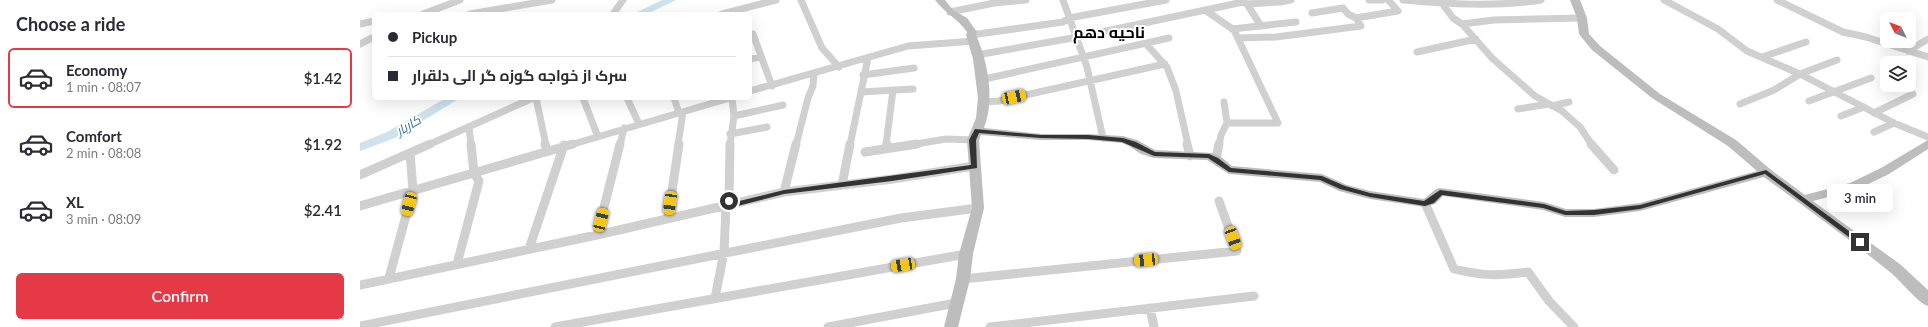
<!DOCTYPE html>
<html lang="en">
<head>
<meta charset="utf-8">
<style>
	:root { --surface:#fff; --page:#f2f2f3; --text:#2b2b33; --muted:#7c7c81; --line:#e1e1e2; --accent:#e63946 }
	body { margin:0; font-family:Lato,Cairo,sans-serif; background:var(--page); color:var(--text); height:100vh; display:flex; flex-direction:column; font-size:15px; white-space:nowrap }
	* { box-sizing:border-box; margin:0 }
	p { font-size:13px; color:var(--muted) }
	.icon { flex:none; width:22px; height:22px; fill:none; stroke:currentColor; stroke-width:2; stroke-linecap:round; stroke-linejoin:round }
	.map { position:relative; flex:1; overflow:hidden }
	.sheet { display:flex; flex-direction:column; background:var(--surface); width:360px }
	.sheet>* { flex:none }
	.guide { position:absolute; left:12px; top:12px; width:380px; height:88px; border-radius:6px; box-shadow:0 4px 16px #0002; display:grid; align-content:center; height:88px; padding:0 16px; background:var(--surface) }
	.needle { width:26px; rotate:312deg }
	.fabs { position:absolute; left:1520px; top:12px; display:grid; gap:8px }
	.fabs a { display:grid; place-items:center; width:36px; height:36px; border-radius:6px; background:var(--surface); box-shadow:0 4px 16px #0002; font-size:20px }
	.end { position:absolute; width:18px; height:18px; margin:-9px; border:5px solid #333; background:#fff; box-shadow:0 0 0 2px #fff }
	.from { border-radius:50% }
	.bubble { position:absolute; height:28px; border-radius:6px; background:var(--surface); box-shadow:0 4px 16px #0002; font-size:13px; font-weight:600; line-height:28px; text-align:center }
	.car { position:absolute; width:12px; height:24px; margin:-12px -6px; border-radius:5px; box-shadow:0 0 3px 1px #0007; background:linear-gradient(#f5c518 24%,#345 0 40%,#f5c518 0 76%,#345 0 86%,#f5c518 0) }
	.guide b { display:flex; align-items:center; gap:14px; height:38px; font-size:15px }
	.guide b+b { border-top:1px solid var(--line) }
	.guide i { width:10px; height:10px; background:var(--text) }
	ul { padding:0; list-style:none }
	li { display:flex; align-items:center; gap:12px; height:60px; margin:0 8px 6px; padding:0 8px; border:2px solid transparent; border-radius:6px }
	li div { flex:1 }
	li b { display:block; font-size:15px }
	li em { font-style:normal; font-weight:600 }
	li.current { border-color:var(--accent) }
	li>.icon { width:36px; height:36px; stroke-width:1.5 }
	h2 { padding:0 16px; font-size:18px; line-height:48px }
	.button { display:flex; gap:8px; margin-top:auto; padding:8px 16px }
	.button a { flex:1; height:46px; border-radius:6px; background:var(--accent); color:#fff; font-size:16px; font-weight:600; line-height:46px; text-align:center }
	main { display:flex; flex:1; min-height:0 }
	.map>svg:first-child { display:block }
</style>
</head>
<body>
<main>
<section class="sheet">
<h2>Choose a ride</h2>
<ul>
<li class="current"><svg class="icon" aria-label="car" viewBox="0 0 24 24"><path d="M5 17H2v-5l4-1 3-4h7l3 4 3 1v5h-3M9 17h6M6 11h13"/><circle cx="7" cy="17" r="2"/><circle cx="17" cy="17" r="2"/></svg><div><b>Economy</b><p>1 min · 08:07</p></div><em>$1.42</em></li>
<li><svg class="icon" aria-label="car" viewBox="0 0 24 24"><path d="M5 17H2v-5l4-1 3-4h7l3 4 3 1v5h-3M9 17h6M6 11h13"/><circle cx="7" cy="17" r="2"/><circle cx="17" cy="17" r="2"/></svg><div><b>Comfort</b><p>2 min · 08:08</p></div><em>$1.92</em></li>
<li><svg class="icon" aria-label="car" viewBox="0 0 24 24"><path d="M5 17H2v-5l4-1 3-4h7l3 4 3 1v5h-3M9 17h6M6 11h13"/><circle cx="7" cy="17" r="2"/><circle cx="17" cy="17" r="2"/></svg><div><b>XL</b><p>3 min · 08:09</p></div><em>$2.41</em></li>
</ul>
<div class="button"><a>Confirm</a></div>
</section>
<div class="map">
<svg width="1568" height="327" viewBox="0 0 1568 327">
	<rect width="100%" height="100%" fill="#fff"/>
	<g fill="none" stroke-linecap="round" stroke-linejoin="round">
		<path fill="#cfe2ee" fill-rule="evenodd" d="M302 0H316L287 14H273Z
			M86 98H100L35 138 0 151V143L27 132Z"/>
		<path stroke="#d0d0d0" stroke-width="7" d="M441 0 462 48 479 67
			M703 0 727 67 743 138
			M1009 0H1022
			M1043 0C1089 4 1135 7 1181 0
			M1304 0 1358 29 1387 51 1440 74 1534 123 1568 137
			M1417 0 1483 32 1506 37 1568 57
			M883 2 887 4 920 2 931 0
			M1081 2 1093 18 1102 24 1134 20 1222 18
			M887 4 901 26
			M845 10 874 30 918 123H867L861 135 859 145
			M590 12 634 3 666 0
			M952 13 983 8 988 14 996 18
			M63 14 100 0
			M110 14 192 0
			M253 14 263 0
			M362 14 416 0
			M0 24 14 21
			M1102 24 1132 58 1175 96 1202 111 1220 127 1232 145
			M872 29 936 22
			M390 34H393L412 86
			M611 35 703 22 709 18 806 0
			M878 38 916 37 1001 26 996 18 1038 11 1028 0
			M0 44 14 37
			M787 45 807 67 816 91 828 145
			M1548 51 1568 39
			M1057 52 1116 39
			M617 55 718 37 883 2 881 0
			M1402 57 1446 42
			M390 59 401 57
			M503 75 554 68
			M620 80 809 38
			M390 91 548 46 614 41
			M501 92 553 89
			M176 98 186 145
			M223 98 238 137
			M267 98 279 124
			M314 98 319 113
			M1449 101 1511 78
			M623 102 639 101 805 64
			M864 102 867 123
			M1380 104 1414 90 1440 74 1477 60
			M1192 106 1209 102
			M1158 109 1189 104
			M1514 113 1553 94
			M374 116 423 105
			M1481 116 1504 107
			M109 127 111 145
			M1514 132 1534 123
			M370 134 407 127
			M68 145 173 98
			M210 145 370 98
			M260 145 264 128
			M318 145 323 112
			M370 145 374 116 372 98
			M436 145 448 98 453 86 454 74
			M490 145 508 58
			M526 145 533 90
			M550 145 586 139 613 140"/>
		<path stroke="#d0d0d0" stroke-width="9" d="M185 144 187 151
			M827 144 830 156
			M1231 144 1254 170
			M526 148 527 144
			M505 152 557 144
			M856 159 859 144
			M0 175 70 144
			M482 185 490 144
			M424 192 436 144
			M1065 203 1094 269C1123 276 1138 276 1168 272L1189 301 1214 327
			M0 206 213 144
			M308 218 319 144
			M237 235 260 144
			M169 249 204 145
			M97 264 119 181 114 173 111 144
			M29 278 53 190 50 153
			M603 279 877 251 859 201
			M0 285 237 235 424 192 533 179 614 166
			M355 298 364 252 366 206 369 201 370 144
			M790 308 794 327
			M0 326 541 218 618 208
			M195 327 606 254
			M468 327 596 303
			M630 327 894 296"/>
		<path fill="#bdbdbd" fill-rule="evenodd" d="M575 0H585L593 10 607 18 617 32 616 35C628 62 635 100 624 128L681 134H728L763 136 777 140 795 150 853 153 860 156 872 166 962 174 987 185 1010 191 1064 199 1076 189 1080 188 1184 202 1206 209H1234L1280 203 1397 171 1368 146 1292 98 1232 50 1219 34 1217 18 1210 0H1220L1227 18 1229 34 1240 46 1300 94 1376 140 1410 169 1445 195 1490 183 1521 168 1568 140V149L1529 174 1498 189 1453 201 1541 265 1568 290V306C1559 304 1539 279 1530 272 1489 239 1446 208 1404 177L1280 211 1234 217H1205L1183 210 1083 196 1075 204 1065 207 1010 199 979 191 960 182 869 174 847 160 794 158 781 154 769 146 762 143 728 140H681L621 135 619 140 624 208 613 254 610 279 598 327H584L596 279 599 254 612 208 607 140 616 118 618 98 613 59 606 35 607 32C598 19 585 13 575 0Z"/>
	</g>
	<path fill="#333" d="M615 129 681 135H728L763 138 776 142 795 152 849 154 858 158 871 168 962 176 985 186 1010 193 1064 201 1080 190 1184 204 1206 211 1234 210 1280 205 1406 170 1504 242 1500 245 1498 244 1405 174 1280 209 1234 215H1205L1183 208 1082 195 1074 203 1065 206 1010 197 980 189 960 180 869 172 848 158 794 156 762 142 728 139 681 138 619 133 616 140 617 168 532 181 424 194 366 209 363 206 366 199H369L372 201 371 203 424 190 611 165 609 140Z"/>
	<g text-anchor="middle" stroke-width="4" stroke-linejoin="round" paint-order="stroke">
		<g font-size="13" font-style="italic" fill="#3f7597" stroke="#fff">
			<text transform="translate(48 125) rotate(-30)" y="5">کاربار</text>
		</g>
		<g font-size="16" font-weight="bold" fill="#000" stroke="#fff">
			<text x="749" y="38">ناحیه دهم</text>
		</g>
	</g>
</svg>
<div class="fabs">
<a><svg class="needle" viewBox="-14 -14 28 28"><path d="M0-13l5 13h-10z" fill="#e53935"/><path d="M0 13l5-13h-10z" fill="#7c7c81"/></svg></a>
<a><svg class="icon" aria-label="layers" viewBox="0 0 24 24"><path d="M12 4l9 5-9 5-9-5zM3 14l9 5 9-5"/></svg></a>
</div>
<i class="end from" style="left:369px;top:201px"></i>
<i class="end" style="left:1500px;top:242px"></i>
<div class="bubble" style="left:1467px;top:184px;width:66px">3 min</div>
<i class="car" style="left:654px;top:97px;rotate:78deg"></i>
<i class="car" style="left:310px;top:203px;rotate:188deg"></i>
<i class="car" style="left:49px;top:204px;rotate:195deg"></i>
<i class="car" style="left:241px;top:220px;rotate:14deg"></i>
<i class="car" style="left:873px;top:238px;rotate:160deg"></i>
<i class="car" style="left:786px;top:260px;rotate:264deg"></i>
<i class="car" style="left:543px;top:265px;rotate:260deg"></i>
<div class="guide">
<b><i class="from"></i>Pickup</b>
<b><i></i>سرک از خواجه گوزه گر الی دلقرار</b>
</div>
</div>
</main>
</body>
</html>
